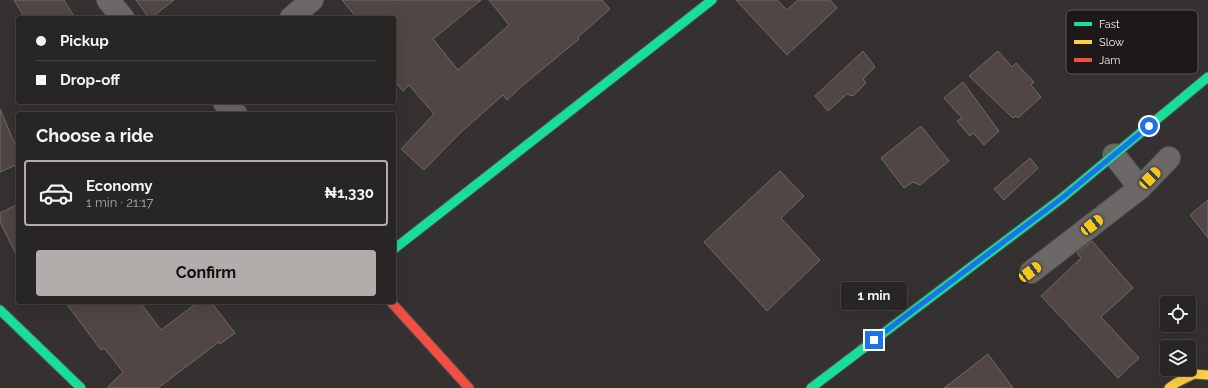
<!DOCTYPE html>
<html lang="en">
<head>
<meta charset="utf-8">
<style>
	:root { --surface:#282525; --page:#343132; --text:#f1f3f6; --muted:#a5a5a7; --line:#444242; --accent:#b2acab }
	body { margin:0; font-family:Raleway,sans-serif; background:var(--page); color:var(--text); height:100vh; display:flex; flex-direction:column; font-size:15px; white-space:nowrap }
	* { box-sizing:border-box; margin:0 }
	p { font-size:13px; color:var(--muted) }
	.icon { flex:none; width:22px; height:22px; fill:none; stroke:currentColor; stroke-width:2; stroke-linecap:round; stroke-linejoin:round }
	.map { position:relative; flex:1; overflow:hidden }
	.drawer { position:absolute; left:16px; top:112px; width:380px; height:192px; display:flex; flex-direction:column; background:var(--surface); border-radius:4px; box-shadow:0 4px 16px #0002,0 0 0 1px var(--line) }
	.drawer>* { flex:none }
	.banner { position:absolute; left:16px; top:16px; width:380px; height:88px; border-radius:4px; box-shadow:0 4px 16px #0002,0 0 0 1px var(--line); display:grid; align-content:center; height:88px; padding:0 20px; background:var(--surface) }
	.controls { position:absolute; left:1160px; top:296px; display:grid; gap:8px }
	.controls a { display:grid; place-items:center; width:36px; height:36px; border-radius:4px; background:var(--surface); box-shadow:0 4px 16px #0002,0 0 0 1px var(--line); font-size:20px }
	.end { position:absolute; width:18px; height:18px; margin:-9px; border:5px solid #1a73e8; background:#fff; box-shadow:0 0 0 2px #fff }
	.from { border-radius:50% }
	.bubble { position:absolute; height:28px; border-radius:4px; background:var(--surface); box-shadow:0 4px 16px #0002,0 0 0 1px var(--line); font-size:13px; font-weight:700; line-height:28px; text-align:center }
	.car { position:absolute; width:12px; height:24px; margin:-12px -6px; border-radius:5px; box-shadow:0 0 3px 1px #0007; background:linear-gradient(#f5c518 24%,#345 0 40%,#f5c518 0 76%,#345 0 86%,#f5c518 0) }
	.banner b { display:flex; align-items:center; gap:14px; height:38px; font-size:15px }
	.banner b+b { border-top:1px solid var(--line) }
	.banner i { width:10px; height:10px; background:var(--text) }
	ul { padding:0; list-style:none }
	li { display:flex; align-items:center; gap:12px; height:66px; margin:0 8px 6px; padding:0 12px; border:2px solid transparent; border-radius:4px }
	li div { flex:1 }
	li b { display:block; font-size:15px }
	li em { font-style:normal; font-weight:700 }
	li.active { border-color:var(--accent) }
	li>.icon { width:36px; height:36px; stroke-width:1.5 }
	h2 { padding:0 20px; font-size:18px; line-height:48px }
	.cta { display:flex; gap:8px; margin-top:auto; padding:8px 20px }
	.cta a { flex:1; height:46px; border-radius:4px; background:var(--accent); color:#111; font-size:16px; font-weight:700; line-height:46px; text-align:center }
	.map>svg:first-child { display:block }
</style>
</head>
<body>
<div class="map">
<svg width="1208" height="388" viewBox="0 0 1208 388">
	<rect width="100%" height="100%" fill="#363131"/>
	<path fill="#524644" stroke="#6e6a6a" d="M14 0H64L75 18H25Z
		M136 0H174L151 18H149Z
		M342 0H481L433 39 458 70 509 25 489 0H602L610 9 578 37 579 39 522 86 507 100 503 95 460 133 424 170 401 149 434 114 409 85 403 91 394 80V18H357Z
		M736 0H777L787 10 798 0H830L837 8 787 55Z
		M863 51 875 67 863 79 866 83 853 96 847 94 828 111 815 96Z
		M998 51 1012 67 1016 63 1034 82 1031 85 1041 97 1018 118 1016 116 1013 118 969 76Z
		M963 82 999 131 984 145 973 133 970 136 957 121 962 118 944 98Z
		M0 109 18 151V164L0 172Z
		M921 126 949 161 920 185 913 182 904 188 881 158Z
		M1030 158 1038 168 1004 200 994 189Z
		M780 171 804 196 781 218 820 260 767 311 704 242Z
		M1208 200V238L1190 215Z
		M18 204V258L0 222V213Z
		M1092 241 1133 288 1101 317 1139 358 1118 378 1041 296 1081 258 1077 253Z
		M65 302H140L161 330 198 302H211L235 333 220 344 219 342 158 388H107L123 372 104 348 101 350Z
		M988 354 1013 388H944Z"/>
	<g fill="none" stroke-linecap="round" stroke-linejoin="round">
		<g stroke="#555050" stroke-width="24">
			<path id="street" d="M108 0 123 18
				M291 18 312 0
				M224 102 236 114
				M1114 155 1140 188 1169 158
				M1031 272 1140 188"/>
		</g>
		<g stroke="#555050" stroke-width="11">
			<path id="fast" d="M394 249 712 0
				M0 310 81 388
				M811 388 1062 198 1208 77"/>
		</g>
		<g stroke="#555050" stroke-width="11">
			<path id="slow" d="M1169 388 1176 383 1194 374 1208 375"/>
		</g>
		<g stroke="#555050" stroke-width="11">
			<path id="jam" d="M391 302 469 388"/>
		</g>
		<use href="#street" stroke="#6c6868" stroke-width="22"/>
		<use href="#fast" stroke="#16e098" stroke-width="9"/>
		<use href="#slow" stroke="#ffcf43" stroke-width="9"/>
		<use href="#jam" stroke="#f24e42" stroke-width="9"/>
	</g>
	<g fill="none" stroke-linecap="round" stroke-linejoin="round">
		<path stroke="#1a73e8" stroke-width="5" d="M874 340 1062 198 1149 126"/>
	</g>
	<rect x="1066" y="10" width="132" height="64" rx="6" fill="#1d1918" stroke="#5e5958" stroke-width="1"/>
	<rect x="1074" y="22" width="18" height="4" fill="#16e098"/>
	<rect x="1074" y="40" width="18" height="4" fill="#ffcf43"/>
	<rect x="1074" y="58" width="18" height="4" fill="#f24e42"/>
	<g font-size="11" fill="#f4eeed">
		<text x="1099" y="28">Fast</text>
		<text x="1099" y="46">Slow</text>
		<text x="1099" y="64">Jam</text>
	</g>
</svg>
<div class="controls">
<a><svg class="icon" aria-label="locate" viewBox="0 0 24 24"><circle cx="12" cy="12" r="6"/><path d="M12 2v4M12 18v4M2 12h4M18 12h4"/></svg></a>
<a><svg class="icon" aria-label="layers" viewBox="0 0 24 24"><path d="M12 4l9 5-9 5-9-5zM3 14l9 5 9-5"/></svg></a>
</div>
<i class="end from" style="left:1149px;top:126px"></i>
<i class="end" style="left:874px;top:340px"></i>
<div class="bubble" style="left:841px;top:282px;width:66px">1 min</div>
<i class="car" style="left:1150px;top:178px;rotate:44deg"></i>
<i class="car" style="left:1092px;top:225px;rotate:52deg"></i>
<i class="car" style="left:1030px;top:272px;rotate:53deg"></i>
<div class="banner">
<b><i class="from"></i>Pickup</b>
<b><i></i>Drop-off</b>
</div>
<section class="drawer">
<h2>Choose a ride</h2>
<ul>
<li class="active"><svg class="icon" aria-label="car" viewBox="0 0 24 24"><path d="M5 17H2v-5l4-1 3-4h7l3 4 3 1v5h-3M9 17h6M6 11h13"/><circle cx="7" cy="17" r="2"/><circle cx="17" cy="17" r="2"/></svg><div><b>Economy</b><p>1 min · 21:17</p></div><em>₦1,330</em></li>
</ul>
<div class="cta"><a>Confirm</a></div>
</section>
</div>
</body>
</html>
